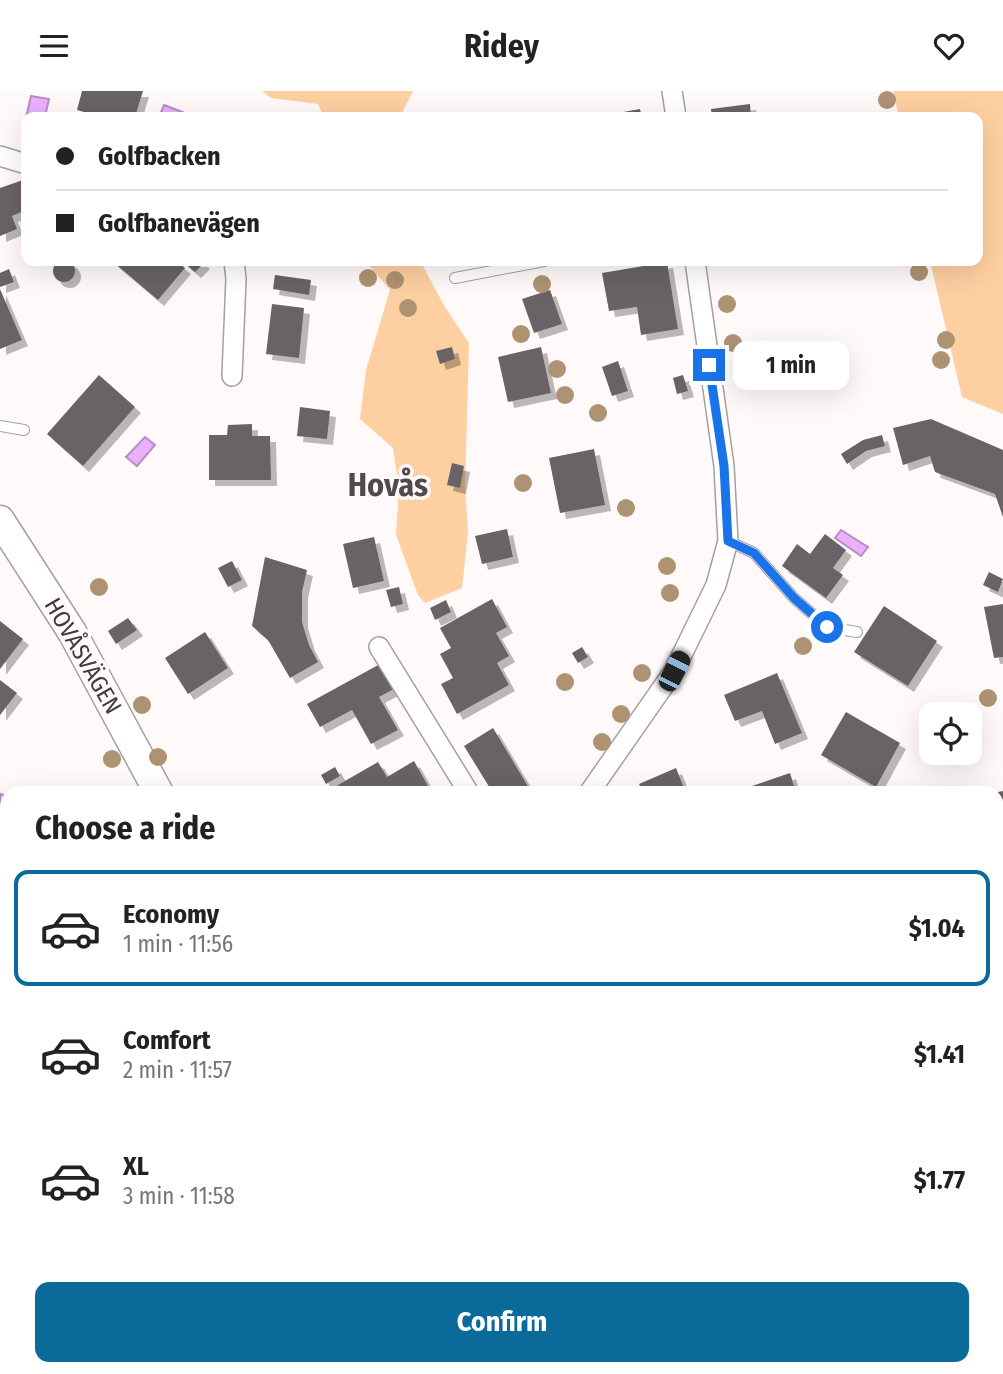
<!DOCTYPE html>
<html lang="en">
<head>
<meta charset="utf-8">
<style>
	:root { --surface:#fff; --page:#f6f6f6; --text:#222; --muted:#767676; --line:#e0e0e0; --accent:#0a6a99 }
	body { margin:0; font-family:"Fira Sans Condensed",sans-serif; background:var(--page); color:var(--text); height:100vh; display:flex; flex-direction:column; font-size:26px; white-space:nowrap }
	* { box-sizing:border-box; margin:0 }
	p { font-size:23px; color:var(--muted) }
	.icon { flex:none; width:38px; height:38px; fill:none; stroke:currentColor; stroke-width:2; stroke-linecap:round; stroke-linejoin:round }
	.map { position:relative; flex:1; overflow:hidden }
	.details { position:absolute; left:0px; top:695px; width:1004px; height:590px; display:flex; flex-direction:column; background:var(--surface); border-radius:21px 21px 0 0; box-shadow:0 7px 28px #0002 }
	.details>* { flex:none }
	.guide { position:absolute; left:21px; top:21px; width:962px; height:154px; border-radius:14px; box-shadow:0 7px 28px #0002; display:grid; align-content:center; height:154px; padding:0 35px; background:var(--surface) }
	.controls { position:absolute; left:919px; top:611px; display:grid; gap:14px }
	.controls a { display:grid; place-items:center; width:63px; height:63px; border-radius:14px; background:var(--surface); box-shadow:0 7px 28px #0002; font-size:35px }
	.end { position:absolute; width:32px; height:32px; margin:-16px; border:9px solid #1a73e8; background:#fff; box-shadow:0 0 0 4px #fff }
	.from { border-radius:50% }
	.bubble { position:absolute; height:49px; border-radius:14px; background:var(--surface); box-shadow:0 7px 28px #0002; font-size:23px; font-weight:700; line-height:49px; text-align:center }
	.car { position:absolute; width:21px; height:42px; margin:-21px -10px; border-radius:9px; box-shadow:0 0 5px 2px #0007; background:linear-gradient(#222 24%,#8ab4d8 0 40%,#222 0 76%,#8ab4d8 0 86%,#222 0) }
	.guide b { display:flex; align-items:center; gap:24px; height:66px; font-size:26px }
	.guide b+b { border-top:2px solid var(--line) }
	.guide i { width:18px; height:18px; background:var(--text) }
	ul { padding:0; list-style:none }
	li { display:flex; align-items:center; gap:21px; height:116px; margin:0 14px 10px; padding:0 21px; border:4px solid transparent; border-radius:14px }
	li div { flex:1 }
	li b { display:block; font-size:26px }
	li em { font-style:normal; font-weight:700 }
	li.active { border-color:var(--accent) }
	li>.icon { width:63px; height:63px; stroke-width:1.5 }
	h2 { padding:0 35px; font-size:32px; line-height:84px }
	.primary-button { display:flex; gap:14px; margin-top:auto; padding:14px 35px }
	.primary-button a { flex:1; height:80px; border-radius:14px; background:var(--accent); color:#fff; font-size:28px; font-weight:700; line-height:80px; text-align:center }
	header { display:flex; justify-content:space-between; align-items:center; height:91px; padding:0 35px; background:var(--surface); font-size:32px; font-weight:700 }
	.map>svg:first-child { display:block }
</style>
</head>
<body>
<header><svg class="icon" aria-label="menu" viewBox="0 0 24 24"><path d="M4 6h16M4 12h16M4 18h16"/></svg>Ridey<svg class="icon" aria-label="heart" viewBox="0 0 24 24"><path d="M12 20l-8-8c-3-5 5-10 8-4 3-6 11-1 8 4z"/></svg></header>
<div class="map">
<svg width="1003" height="1283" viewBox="0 0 1003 1283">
	<defs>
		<filter id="shadow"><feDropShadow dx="6" dy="6" stdDeviation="0" flood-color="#0004"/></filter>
	</defs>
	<rect width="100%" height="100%" fill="#fff9fa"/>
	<path fill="#fecfa1" d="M262 0H413L400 26H324L318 13 271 7Z
		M893 0H1003V323L962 306 930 170H978V26H899Z
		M365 170H420L445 216 469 252 465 396 468 441 462 497 425 512 418 504 396 444 399 396 393 357 360 328 366 279 390 199Z
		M1003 1250V1283H769L765 1278H998V1251Z"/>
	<path fill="#ebb0fc" stroke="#b78dc2" stroke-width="2" d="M31 5 49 8 45 26H26V40H23Z
		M164 14 195 26H159Z
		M145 346 155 354 137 375 126 366Z
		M841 439 868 456 861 465 835 447Z
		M0 703 7 705V720L3 741H0Z"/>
	<path fill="#696266" filter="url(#shadow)" d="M82 0H143L135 26H94L84 23V21L77 19Z
		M750 13 751 26H712L711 18Z
		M640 18 642 26H601V25Z
		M23 89 26 98V119L12 125 17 138 0 145V97Z
		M53 180a11 11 0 1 1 22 0a11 11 0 1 1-22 0Z
		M112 170H176L185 177 158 209Z
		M182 170H202L204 172 195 181Z
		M667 171 678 238 641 244 637 216 609 220 602 182Z
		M9 178 14 191 0 196V182Z
		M275 184 311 189 309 204 273 198Z
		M0 198 22 249 0 258Z
		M550 199 562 233 534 242 522 208Z
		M272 213 304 217 299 267 266 263Z
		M452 256 455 268 440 273 436 260Z
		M541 256 551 302 508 311 498 266Z
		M618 270 628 300 612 305 602 276Z
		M99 284 135 316 83 375 47 343Z
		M683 284 688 300 677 303 673 287Z
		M300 316 330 320 327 348 297 345Z
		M931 328 1003 359V426L995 403 935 381 930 365 903 374 893 337Z
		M252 333V345H270L271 389H209V344H227L228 334Z
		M882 344 885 355 866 360 847 373 841 363 863 349Z
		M594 358 605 414 560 422 549 367Z
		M452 372 464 375 460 397 447 394Z
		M507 438 513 466 482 473 475 445Z
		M825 443 846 459 833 477 843 484 826 507 782 475 797 453 810 463Z
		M374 446 384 490 353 497 343 453Z
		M265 466 307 479 302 501V531L309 554 318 571 290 587 268 549 252 535Z
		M232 470 242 489 228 496 218 477Z
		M989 481 1003 488 998 501 983 494Z
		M399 496 403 513 391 516 386 499Z
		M492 508 507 536 496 542 509 565 497 572 509 594 457 623 441 593 453 587 440 563 451 557 440 537Z
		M446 509 451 521 435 529 430 517Z
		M1003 513V566L994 567 984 516Z
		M884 515 937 550 908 595 854 561Z
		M128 527 137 539 116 553 108 540Z
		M0 530 23 548 0 578Z
		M205 541 228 577 188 603 165 567Z
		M582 556 588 566 578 572 572 562Z
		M380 573 394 598 379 606 398 639 371 653 352 619 320 636 307 613Z
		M777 582 802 642 775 653 762 620 735 630 724 604Z
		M0 589 17 602 0 624Z
		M846 621 900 652 876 696 821 664Z
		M493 637 532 702H493L464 655Z
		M414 670 432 702H342L338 694 378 671 387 686Z
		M335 676 340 685 326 693 321 684Z
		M676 677 686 702H643L639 693Z
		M790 682 796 702H754L752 695Z
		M1003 700V752L998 753V701Z
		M0 845 7 846V887L0 886Z
		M998 1096 1003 1100V1157L998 1153Z
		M25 1278H57V1283H24Z
		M133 1278H165L166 1283H133Z
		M310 1279H367V1283H310Z"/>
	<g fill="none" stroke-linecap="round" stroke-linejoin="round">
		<g stroke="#a79e9f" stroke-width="12">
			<path id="lane" d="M455 187 544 170
				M0 335 24 339
				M728 450 754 462 794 507 827 536 857 541
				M0 1237 7 1213"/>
		</g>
		<g stroke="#a79e9f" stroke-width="22">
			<path id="street" d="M672 0 676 26
				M0 65 26 73
				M232 285 236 188 234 170
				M379 556 469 702
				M589 702 674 580 716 494 728 450 724 375 695 170
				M998 1171 1003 1170"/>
		</g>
		<g stroke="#a79e9f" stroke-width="31">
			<path id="secondary" d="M0 429 72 541 159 702
				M278 1278V1283"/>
		</g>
		<use href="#lane" stroke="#fff" stroke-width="10"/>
		<use href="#street" stroke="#fff" stroke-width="19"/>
		<use href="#secondary" stroke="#fff" stroke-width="28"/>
	</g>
	<g fill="#ae9373">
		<circle cx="887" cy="9" r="9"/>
		<circle cx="919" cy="181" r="9"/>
		<circle cx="368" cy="187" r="9"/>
		<circle cx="395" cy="189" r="9"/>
		<circle cx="542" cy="193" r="9"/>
		<circle cx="727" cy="213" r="9"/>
		<circle cx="408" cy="217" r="9"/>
		<circle cx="521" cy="243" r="9"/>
		<circle cx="946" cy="249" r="9"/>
		<circle cx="733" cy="252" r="9"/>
		<circle cx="941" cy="269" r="9"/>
		<circle cx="557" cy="278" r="9"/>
		<circle cx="565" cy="304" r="9"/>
		<circle cx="598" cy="322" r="9"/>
		<circle cx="523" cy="392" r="9"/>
		<circle cx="626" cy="417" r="9"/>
		<circle cx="667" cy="475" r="9"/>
		<circle cx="99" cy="496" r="9"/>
		<circle cx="670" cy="502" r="9"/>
		<circle cx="803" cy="555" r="9"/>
		<circle cx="642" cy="582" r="9"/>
		<circle cx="565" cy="591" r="9"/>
		<circle cx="988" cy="607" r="9"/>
		<circle cx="142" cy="614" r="9"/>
		<circle cx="621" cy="623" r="9"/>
		<circle cx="602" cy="651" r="9"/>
		<circle cx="158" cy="666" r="9"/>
		<circle cx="112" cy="668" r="9"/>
	</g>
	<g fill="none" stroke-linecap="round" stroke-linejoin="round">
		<path stroke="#1a73e8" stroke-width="9" d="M709 274 724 375 728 450 754 462 794 507 827 536"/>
	</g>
	<g text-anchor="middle" stroke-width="7" stroke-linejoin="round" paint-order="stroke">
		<g font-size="24" fill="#3e3b3b" stroke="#fff9fa">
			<text transform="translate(83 565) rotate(60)" y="8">HOVÅSVÄGEN</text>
		</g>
		<g font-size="32" font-weight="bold" fill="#514a4a" stroke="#fff9fa">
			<text x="388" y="405">Hovås</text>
		</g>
	</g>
</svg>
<div class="controls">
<a><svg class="icon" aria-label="locate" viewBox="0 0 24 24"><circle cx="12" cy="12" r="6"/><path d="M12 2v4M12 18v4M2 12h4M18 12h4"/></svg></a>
</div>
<i class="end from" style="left:827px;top:536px"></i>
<i class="end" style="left:709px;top:274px"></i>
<div class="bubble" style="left:733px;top:250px;width:116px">1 min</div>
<i class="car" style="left:674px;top:580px;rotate:27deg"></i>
<div class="guide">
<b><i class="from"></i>Golfbacken</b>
<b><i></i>Golfbanevägen</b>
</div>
<section class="details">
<h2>Choose a ride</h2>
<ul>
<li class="active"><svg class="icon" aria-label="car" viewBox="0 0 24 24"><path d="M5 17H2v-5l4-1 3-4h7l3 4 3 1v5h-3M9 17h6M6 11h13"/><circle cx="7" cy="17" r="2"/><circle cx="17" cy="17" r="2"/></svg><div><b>Economy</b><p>1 min · 11:56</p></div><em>$1.04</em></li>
<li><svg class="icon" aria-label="car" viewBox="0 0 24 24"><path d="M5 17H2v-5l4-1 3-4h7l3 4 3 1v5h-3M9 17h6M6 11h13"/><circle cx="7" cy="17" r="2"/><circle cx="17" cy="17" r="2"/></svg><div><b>Comfort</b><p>2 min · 11:57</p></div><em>$1.41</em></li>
<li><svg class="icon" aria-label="car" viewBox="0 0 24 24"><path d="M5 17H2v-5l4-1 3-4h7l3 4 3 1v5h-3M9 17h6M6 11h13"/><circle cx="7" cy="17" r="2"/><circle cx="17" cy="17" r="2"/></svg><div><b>XL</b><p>3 min · 11:58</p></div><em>$1.77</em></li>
</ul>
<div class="primary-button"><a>Confirm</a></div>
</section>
</div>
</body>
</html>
